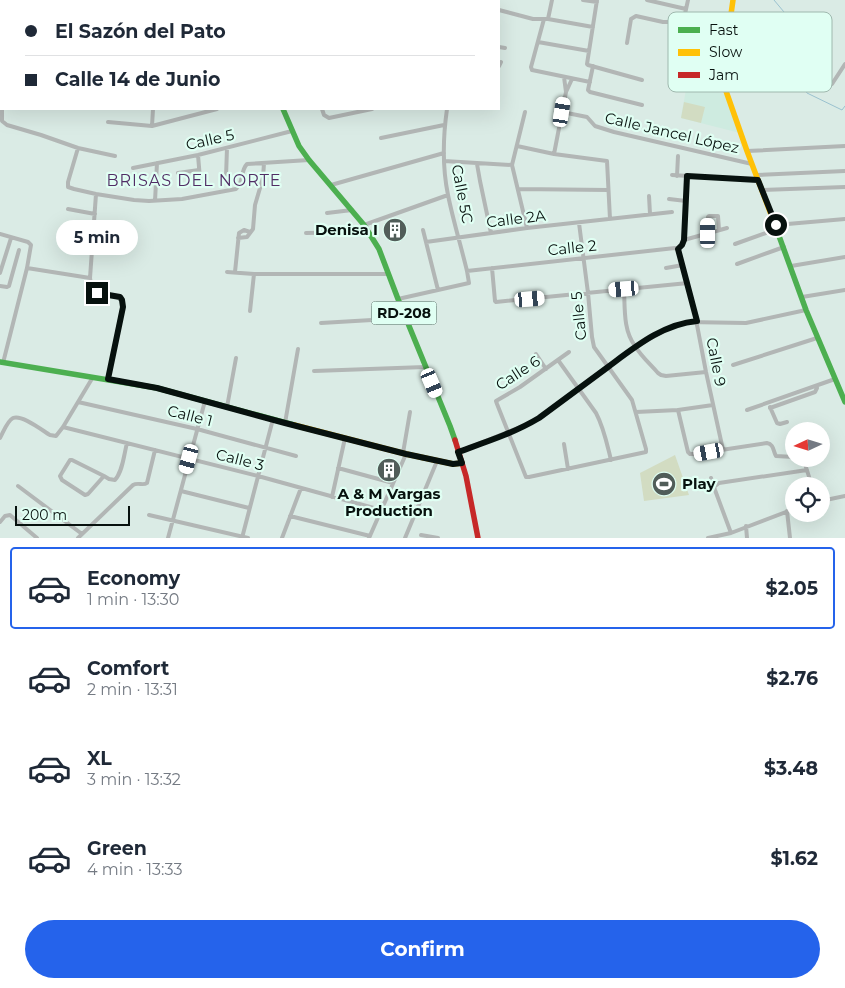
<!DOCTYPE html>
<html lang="en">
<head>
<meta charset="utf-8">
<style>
	:root { --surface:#fff; --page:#f2f2f3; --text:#1f2937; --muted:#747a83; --line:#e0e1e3; --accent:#2563eb }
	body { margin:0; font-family:Montserrat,sans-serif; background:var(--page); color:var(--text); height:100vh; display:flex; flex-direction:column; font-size:19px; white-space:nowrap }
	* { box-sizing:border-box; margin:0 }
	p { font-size:16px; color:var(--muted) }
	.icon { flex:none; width:28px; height:28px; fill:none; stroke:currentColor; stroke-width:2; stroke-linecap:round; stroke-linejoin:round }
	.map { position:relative; height:538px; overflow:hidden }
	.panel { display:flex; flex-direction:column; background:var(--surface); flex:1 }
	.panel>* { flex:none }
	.banner { position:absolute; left:0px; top:0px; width:500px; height:110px; box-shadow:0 5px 20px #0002; display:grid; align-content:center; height:110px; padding:0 25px; background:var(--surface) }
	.needle { width:32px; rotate:266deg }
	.fabs { position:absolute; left:785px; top:422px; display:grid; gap:10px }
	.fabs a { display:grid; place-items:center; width:45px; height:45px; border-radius:50%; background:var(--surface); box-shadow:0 5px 20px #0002; font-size:25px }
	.scale { position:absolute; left:15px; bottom:12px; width:115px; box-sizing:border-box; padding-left:5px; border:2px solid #07110e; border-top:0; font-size:14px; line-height:18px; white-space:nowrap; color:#07110e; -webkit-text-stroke:4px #e0fff3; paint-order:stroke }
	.end { position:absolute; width:22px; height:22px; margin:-11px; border:6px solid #07110e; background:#fff; box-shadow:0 0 0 2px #fff }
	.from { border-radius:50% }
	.bubble { position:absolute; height:35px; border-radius:18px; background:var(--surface); box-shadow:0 5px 20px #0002; font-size:16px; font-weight:700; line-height:35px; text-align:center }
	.car { position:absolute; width:15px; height:30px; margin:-15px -8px; border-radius:6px; box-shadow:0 0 4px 1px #0007; background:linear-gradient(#fff 24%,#345 0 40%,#fff 0 76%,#345 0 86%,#fff 0) }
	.banner b { display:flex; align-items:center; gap:18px; height:48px; font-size:19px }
	.banner b+b { border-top:1px solid var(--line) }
	.banner i { width:12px; height:12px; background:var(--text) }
	ul { padding:9px 0 0; list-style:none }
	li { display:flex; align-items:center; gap:15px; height:82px; margin:0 10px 8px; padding:0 15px; border:2px solid transparent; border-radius:5px }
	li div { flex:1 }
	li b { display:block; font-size:19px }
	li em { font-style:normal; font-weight:700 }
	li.active { border-color:var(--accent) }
	li>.icon { width:45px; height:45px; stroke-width:1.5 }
	.primary-button { display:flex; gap:10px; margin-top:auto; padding:10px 25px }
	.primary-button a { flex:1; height:58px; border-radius:30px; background:var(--accent); color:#fff; font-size:20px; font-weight:700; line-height:58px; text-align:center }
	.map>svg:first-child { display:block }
</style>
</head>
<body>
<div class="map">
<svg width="845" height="538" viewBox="0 0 845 538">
	<rect width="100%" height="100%" fill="#daebe5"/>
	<path fill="#ceebe0" d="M687 84 725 94 740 133 681 118Z"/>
	<path fill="#d2dcc2" d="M684 102 705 107 701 123 681 118Z
		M675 455 689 495 644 501 640 473Z"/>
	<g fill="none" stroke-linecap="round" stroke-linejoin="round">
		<path stroke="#9ac2cf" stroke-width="1" d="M774 0 784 12 790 27 785 46 773 59 771 74 784 81 794 74 807 93 842 110 845 106"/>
		<path stroke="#b2b6b5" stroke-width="4" d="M117 0 124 1
			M327 0 331 1
			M583 0 597 2
			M597 0 587 64 588 65 642 80
			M647 0 686 9
			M31 1V0
			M143 1V0
			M209 1 218 0
			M392 1 393 0
			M428 1V0
			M449 1 450 0
			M471 1 472 0
			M499 10 533 19H548L593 27
			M544 19 531 67 532 70 590 82
			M548 19 552 0
			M683 23 688 0
			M538 42 589 51
			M627 43 631 19 636 16 663 22H677L727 36
			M499 47 505 48
			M499 66 501 62
			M593 66 588 90 590 92 642 105
			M564 77 566 92
			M0 78 1 79
			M697 78 724 82
			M832 84 845 64
			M2 109V121L7 125 41 135 78 148 115 156
			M322 109 324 115 329 118 372 109
			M525 112 512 165 527 228
			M562 112 587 117 595 126 614 132 752 164
			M108 122 152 126 217 109
			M152 126 153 109
			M381 138 444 125
			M517 146 554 154 607 161 610 219
			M78 148 68 182V187L74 189 96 194 134 200 149 201 182 199 236 189C244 183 240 171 247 164L309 160
			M747 151 845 146
			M554 154 566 92 572 79
			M198 155 200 179
			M444 161 512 165
			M477 164 480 181 491 233
			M133 168 198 155 292 131
			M178 173 199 170
			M672 175 758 180
			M756 175 845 171
			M677 176 678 156
			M226 177 227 148
			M331 185 444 153
			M518 189 608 190
			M762 190 845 187
			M96 194 90 278C92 298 105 295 120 297L122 299 123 304 108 379
			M649 196 650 214
			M669 199 686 201
			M155 201 157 163
			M68 209 95 214
			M327 213 352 210
			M364 225 448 195
			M776 225 845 219
			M423 230 438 290
			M306 233 355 232 367 228
			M708 233V217L709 216H718L719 230
			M0 234 28 242 31 245 27 268 3 363
			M238 238 247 237 253 229 255 205 263 178 264 163
			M684 240 727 228
			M426 242 527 228 672 212
			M735 244 777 229
			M678 249 693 304 706 372 723 450
			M678 249 683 245 684 240 687 176
			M737 264 784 247
			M791 266 845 257
			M27 268 90 278
			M492 268 495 301 496 302 688 283
			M666 268 683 265
			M467 271 675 248 678 249
			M227 272 254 274H388
			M235 272 239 233 244 230 250 232
			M0 273 11 238
			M0 286 7 287 9 286 19 250
			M624 289C625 308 623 330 635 346 641 356 650 364 658 373L661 375 666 376 706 372
			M802 297 845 290
			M398 299 469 283 467 271C461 246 453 220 448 195 442 166 443 137 447 109
			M250 311 254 274
			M321 323 406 318
			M569 352 520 387 496 401 497 404 526 477H529L646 452V449L632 400 594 347 592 337 588 293 579 223
			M536 354 546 369
			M558 360 596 413C604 428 607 444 611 460
			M733 365 817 338
			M314 371 425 367
			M78 402 197 429 296 456
			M227 407 236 358
			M770 407 777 423 780 424 787 422
			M770 408 815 392 817 388 816 386
			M678 410 688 452 690 454H695L767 443C774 444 773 451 776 456L794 457
			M747 410 835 379
			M636 412 678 410 713 405
			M285 423 298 349
			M63 427 258 476 381 510
			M0 438C3 433 7 421 13 418 22 414 43 431 50 435L56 436 63 427 93 377
			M564 444 568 469
			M458 452 528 424 539 418 635 347 667 329 687 322 746 323 806 310
			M403 453 410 412
			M801 459 804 461 812 486
			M338 468 393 483
			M104 476 88 494 85 495 62 480 60 476 70 460H72L104 476 109 479 115 480C123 471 124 454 127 443
			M711 478 715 490 731 533
			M18 486 82 534
			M714 487 719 483 807 470
			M181 491 249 508
			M332 497 345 438
			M821 501 845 496
			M787 511 790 538
			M149 515 248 538
			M290 516 370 536
			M0 522 5 516 10 515 37 538
			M746 526 747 538
			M421 535 438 538
			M78 538 133 485C138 482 143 486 147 483L155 450
			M168 538 205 401
			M242 538 273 419
			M282 538 301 488
			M369 538 406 454
			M405 538 437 461
			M708 538 731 533 794 509"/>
		<path stroke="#4caf50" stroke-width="5.5" d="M283 109 299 146 309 160 364 225 379 249 398 299 450 426 455 440
			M775 225 806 310 845 402
			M0 362 157 388 294 425"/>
		<path stroke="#ffc107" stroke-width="5.5" d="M733 0 725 57V80L726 91 747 151 775 225
			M294 425 406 454 453 464 462 463"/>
		<path stroke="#c62828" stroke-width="5.5" d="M242 0 243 1
			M455 440 466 476 478 538"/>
	</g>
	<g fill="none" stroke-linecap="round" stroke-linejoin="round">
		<path stroke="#07110e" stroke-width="6" d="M97 293 120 297 122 300 123 307 108 379 157 388 285 423 406 454 453 464 462 463 458 452C486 442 514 433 539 418 562 401 585 384 608 367 635 347 663 324 697 321L678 249 682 245 684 240 687 176 758 180 776 225"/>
	</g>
	<defs>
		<g id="building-disc" transform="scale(1.25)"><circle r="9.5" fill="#515d59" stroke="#e0fff3"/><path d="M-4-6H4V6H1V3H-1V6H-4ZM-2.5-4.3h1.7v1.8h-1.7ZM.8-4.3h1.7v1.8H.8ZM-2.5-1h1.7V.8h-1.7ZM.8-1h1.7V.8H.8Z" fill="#fff"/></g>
		<g id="stadium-disc" transform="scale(1.25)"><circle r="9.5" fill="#515d59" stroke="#e0fff3"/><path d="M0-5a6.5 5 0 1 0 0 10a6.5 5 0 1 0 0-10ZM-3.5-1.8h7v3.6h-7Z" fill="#fff"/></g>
	</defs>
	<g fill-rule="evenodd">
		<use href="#building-disc" x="395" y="230"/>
		<use href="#building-disc" x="389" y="470"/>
		<use href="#stadium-disc" x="664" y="484"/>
	</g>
	<g text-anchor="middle" stroke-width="4.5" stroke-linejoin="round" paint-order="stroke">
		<rect fill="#e0fff3" stroke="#485853" stroke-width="1" x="371.5" y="301.5" width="65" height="23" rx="4"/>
		<g font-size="14" font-weight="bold" fill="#07110e">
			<text x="404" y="318">RD-208</text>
		</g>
		<g font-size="15" fill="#07110e" stroke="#e0fff3">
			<text transform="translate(672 133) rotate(13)" y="5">Calle Jancel López</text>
			<text transform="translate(210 140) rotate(-13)" y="5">Calle 5</text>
			<text transform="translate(462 194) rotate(79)" y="5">Calle 5C</text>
			<text transform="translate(516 219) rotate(-7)" y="5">Calle 2A</text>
			<text transform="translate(572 248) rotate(-6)" y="5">Calle 2</text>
			<text transform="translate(579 316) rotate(-96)" y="5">Calle 5</text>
			<text transform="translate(716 362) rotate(79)" y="5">Calle 9</text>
			<text transform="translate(518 373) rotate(-33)" y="5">Calle 6</text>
			<text transform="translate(190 416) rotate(14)" y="5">Calle 1</text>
			<text transform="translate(240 460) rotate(14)" y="5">Calle 3</text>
		</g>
		<g font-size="15" font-weight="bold" fill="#07110e" stroke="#e0fff3" text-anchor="end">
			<text x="378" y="235">Denisa I</text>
			<text x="682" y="489" text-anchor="start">Play</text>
			<text x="389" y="499" text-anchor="middle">A &amp; M Vargas<tspan x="389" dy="17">Production</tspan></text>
		</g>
		<g font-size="16" letter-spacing="1" fill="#512d65" stroke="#e0fff3">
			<text x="194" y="186">BRISAS DEL NORTE</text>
		</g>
	</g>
	<rect x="668" y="12" width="164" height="80" rx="8" fill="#e0fff3" stroke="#9fb8ae" stroke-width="1"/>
	<rect x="678" y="27" width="22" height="6" fill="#4caf50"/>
	<rect x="678" y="49" width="22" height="7" fill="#ffc107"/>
	<rect x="678" y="72" width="22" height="6" fill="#c62828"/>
	<g font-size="14" fill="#07110e">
		<text x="709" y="35">Fast</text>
		<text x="709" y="57">Slow</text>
		<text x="709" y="80">Jam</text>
	</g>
</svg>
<div class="fabs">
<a><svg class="needle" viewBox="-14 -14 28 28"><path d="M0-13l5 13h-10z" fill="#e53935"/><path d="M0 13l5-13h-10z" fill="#747a83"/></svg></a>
<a><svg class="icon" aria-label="locate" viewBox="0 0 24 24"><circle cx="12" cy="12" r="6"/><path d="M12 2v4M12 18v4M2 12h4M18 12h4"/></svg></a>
</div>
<div class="scale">200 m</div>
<i class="end from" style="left:776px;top:225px"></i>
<i class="end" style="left:97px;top:293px"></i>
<div class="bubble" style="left:56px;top:220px;width:82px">5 min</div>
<i class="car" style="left:562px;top:112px;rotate:9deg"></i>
<i class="car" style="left:708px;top:233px;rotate:0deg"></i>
<i class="car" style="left:624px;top:289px;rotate:265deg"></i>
<i class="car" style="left:530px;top:299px;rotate:85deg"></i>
<i class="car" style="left:432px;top:383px;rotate:157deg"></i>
<i class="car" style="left:709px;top:452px;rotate:260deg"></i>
<i class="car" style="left:189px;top:459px;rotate:195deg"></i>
<div class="banner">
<b><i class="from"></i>El Sazón del Pato</b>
<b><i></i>Calle 14 de Junio</b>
</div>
</div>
<section class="panel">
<ul>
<li class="active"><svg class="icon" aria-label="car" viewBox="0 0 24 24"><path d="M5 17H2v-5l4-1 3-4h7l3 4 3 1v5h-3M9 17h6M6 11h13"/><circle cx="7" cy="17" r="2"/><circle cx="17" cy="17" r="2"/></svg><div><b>Economy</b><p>1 min · 13:30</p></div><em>$2.05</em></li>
<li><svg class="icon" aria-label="car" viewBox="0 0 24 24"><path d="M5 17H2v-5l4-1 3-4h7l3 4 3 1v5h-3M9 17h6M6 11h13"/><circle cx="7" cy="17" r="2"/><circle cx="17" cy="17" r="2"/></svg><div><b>Comfort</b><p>2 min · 13:31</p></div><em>$2.76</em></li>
<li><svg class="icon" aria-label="car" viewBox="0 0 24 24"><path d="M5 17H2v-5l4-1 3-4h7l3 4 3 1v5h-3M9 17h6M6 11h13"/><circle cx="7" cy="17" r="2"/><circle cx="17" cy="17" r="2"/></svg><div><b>XL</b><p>3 min · 13:32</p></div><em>$3.48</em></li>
<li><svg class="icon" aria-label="car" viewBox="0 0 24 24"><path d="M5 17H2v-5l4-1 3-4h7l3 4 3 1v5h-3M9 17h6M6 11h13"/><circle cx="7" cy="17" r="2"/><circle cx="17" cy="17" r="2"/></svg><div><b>Green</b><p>4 min · 13:33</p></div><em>$1.62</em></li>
</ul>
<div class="primary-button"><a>Confirm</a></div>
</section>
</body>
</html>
